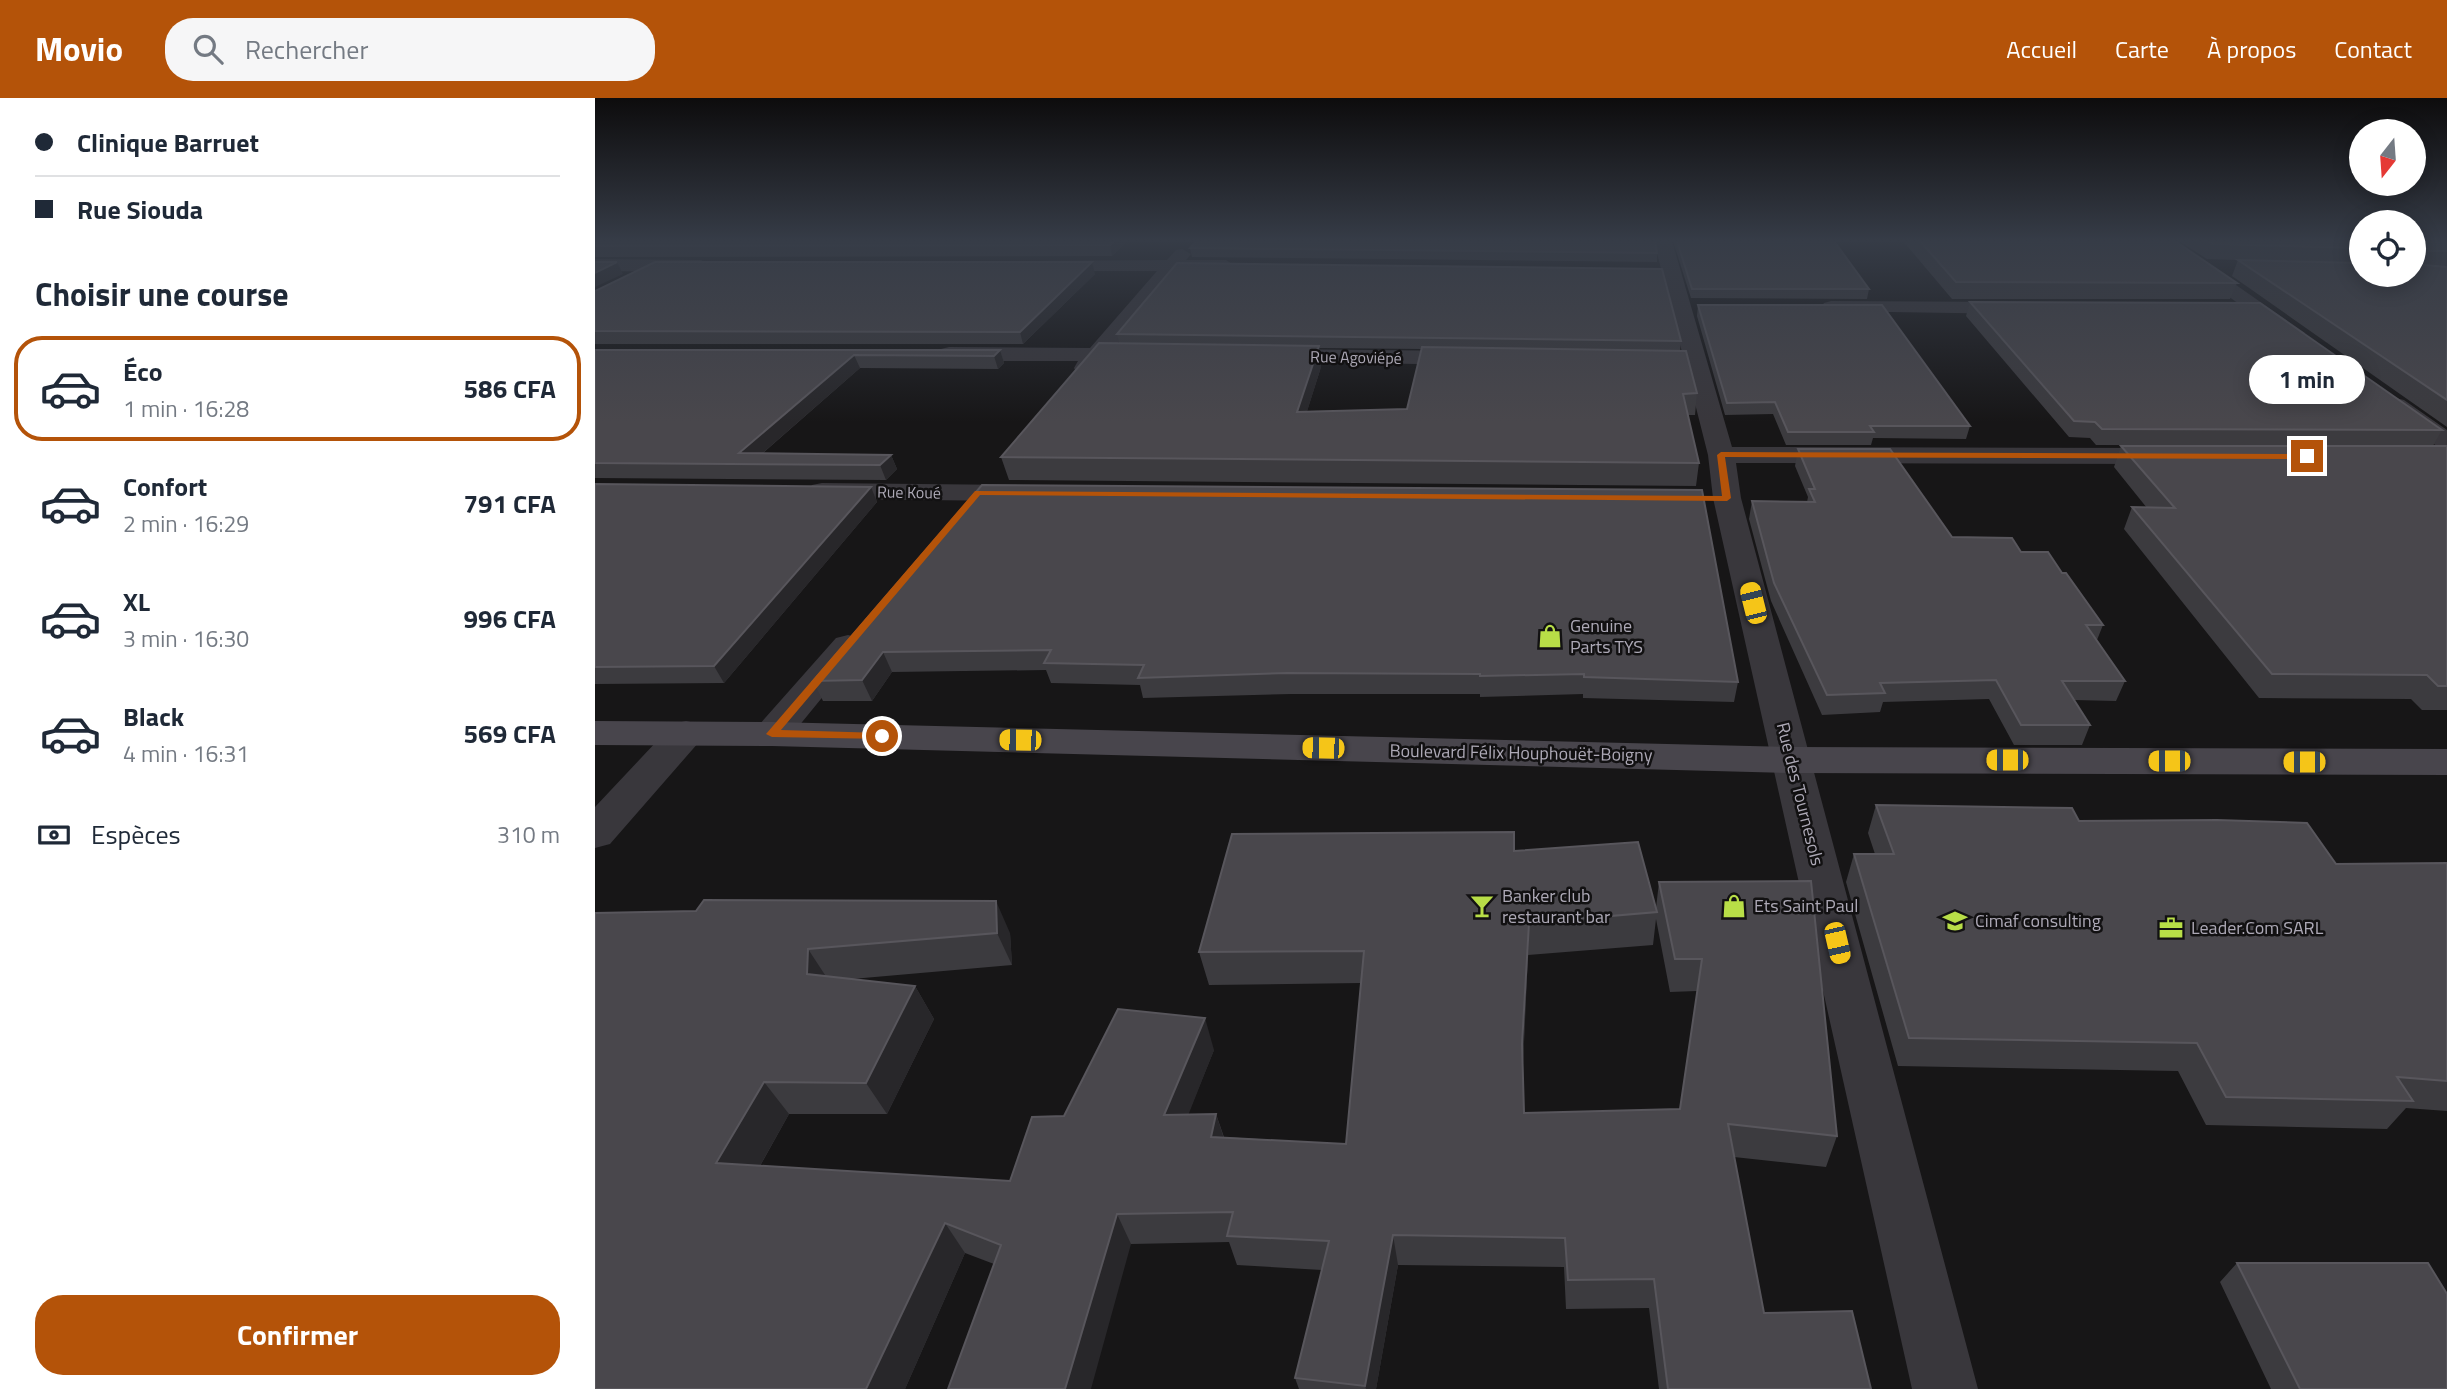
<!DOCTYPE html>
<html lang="fr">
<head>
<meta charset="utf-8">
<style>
	:root { --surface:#fff; --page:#f6f6f7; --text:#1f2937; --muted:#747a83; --line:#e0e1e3; --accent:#b45309 }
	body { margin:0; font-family:"Titillium Web",sans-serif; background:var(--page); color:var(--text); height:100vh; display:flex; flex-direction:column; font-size:26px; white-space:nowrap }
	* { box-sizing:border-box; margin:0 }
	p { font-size:23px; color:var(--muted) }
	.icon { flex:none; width:38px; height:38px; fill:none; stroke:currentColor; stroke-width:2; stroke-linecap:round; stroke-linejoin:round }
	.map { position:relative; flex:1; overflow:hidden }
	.panel { display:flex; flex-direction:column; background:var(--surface); width:595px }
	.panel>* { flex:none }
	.guide { display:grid; align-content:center; height:154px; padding:0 35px; background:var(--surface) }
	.needle { width:46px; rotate:197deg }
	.buttons { position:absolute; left:1754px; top:21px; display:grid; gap:14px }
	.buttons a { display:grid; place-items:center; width:77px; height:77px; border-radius:50%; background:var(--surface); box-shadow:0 4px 18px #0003; font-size:35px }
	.end { position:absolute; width:32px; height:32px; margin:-16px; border:9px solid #b45309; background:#fff; box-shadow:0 0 0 4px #fff }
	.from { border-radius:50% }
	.bubble { position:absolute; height:49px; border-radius:24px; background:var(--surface); box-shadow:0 4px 18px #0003; font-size:23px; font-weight:700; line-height:49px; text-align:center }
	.car { position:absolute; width:21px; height:42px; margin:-21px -10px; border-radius:9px; box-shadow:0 0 5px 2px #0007; background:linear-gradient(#f5c518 24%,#345 0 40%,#f5c518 0 76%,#345 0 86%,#f5c518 0) }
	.guide b { display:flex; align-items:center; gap:24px; height:66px; font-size:26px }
	.guide b+b { border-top:2px solid var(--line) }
	.guide i { width:18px; height:18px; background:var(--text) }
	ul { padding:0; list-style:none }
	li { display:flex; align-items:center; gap:21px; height:105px; margin:0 14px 10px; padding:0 21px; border:4px solid transparent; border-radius:28px }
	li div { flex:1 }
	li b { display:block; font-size:26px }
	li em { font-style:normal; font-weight:700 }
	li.active { border-color:var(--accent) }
	li>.icon { width:63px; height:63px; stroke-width:1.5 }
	h2 { padding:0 35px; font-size:32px; line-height:84px }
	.pay { display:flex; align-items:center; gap:18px; height:77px; padding:0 35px; font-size:26px }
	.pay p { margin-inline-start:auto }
	.action { display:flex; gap:14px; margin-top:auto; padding:14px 35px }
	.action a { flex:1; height:80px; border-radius:28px; background:var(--accent); color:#fff; font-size:28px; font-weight:700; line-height:80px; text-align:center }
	header { display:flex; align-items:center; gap:42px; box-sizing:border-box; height:98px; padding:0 35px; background:var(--accent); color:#fff }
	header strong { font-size:33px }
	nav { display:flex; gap:38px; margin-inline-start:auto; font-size:24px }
	.search { width:490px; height:63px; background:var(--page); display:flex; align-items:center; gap:18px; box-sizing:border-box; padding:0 24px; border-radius:28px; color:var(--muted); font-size:26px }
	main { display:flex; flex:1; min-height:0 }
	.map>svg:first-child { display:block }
</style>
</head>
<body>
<header>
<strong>Movio</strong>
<div class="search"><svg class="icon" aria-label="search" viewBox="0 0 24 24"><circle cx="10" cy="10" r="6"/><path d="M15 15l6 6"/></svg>Rechercher</div>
<nav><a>Accueil</a><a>Carte</a><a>À propos</a><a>Contact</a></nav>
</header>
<main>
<section class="panel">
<div class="guide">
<b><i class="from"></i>Clinique Barruet</b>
<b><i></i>Rue Siouda</b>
</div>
<h2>Choisir une course</h2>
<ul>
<li class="active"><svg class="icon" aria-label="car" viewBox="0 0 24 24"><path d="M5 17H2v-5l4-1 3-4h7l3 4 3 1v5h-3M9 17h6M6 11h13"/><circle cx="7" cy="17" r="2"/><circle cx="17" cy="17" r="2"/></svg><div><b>Éco</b><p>1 min · 16:28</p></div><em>586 CFA</em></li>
<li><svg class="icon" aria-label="car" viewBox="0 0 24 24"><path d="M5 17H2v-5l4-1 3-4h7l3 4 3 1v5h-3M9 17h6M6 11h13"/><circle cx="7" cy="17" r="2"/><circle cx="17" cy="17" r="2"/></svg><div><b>Confort</b><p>2 min · 16:29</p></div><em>791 CFA</em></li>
<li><svg class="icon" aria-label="car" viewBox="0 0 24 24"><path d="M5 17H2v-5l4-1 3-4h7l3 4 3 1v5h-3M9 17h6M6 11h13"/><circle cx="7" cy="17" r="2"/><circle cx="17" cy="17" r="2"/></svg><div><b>XL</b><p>3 min · 16:30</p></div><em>996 CFA</em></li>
<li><svg class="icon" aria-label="car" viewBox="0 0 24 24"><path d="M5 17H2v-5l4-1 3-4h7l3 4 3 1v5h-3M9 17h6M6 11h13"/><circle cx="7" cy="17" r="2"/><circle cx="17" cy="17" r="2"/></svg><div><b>Black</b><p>4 min · 16:31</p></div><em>569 CFA</em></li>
</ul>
<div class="pay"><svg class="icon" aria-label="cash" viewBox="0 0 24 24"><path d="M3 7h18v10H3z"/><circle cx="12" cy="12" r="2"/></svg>Espèces<p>310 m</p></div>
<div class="action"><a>Confirmer</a></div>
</section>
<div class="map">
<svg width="1852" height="1291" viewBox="0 0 1852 1291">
	<rect width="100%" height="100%" fill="#171617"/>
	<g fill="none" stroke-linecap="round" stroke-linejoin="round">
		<path fill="#39373c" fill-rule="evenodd" d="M1059 143H1077L1137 349 1573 350 1582 352 1586 358 1582 364 1573 366 1141 365 1146 400 1383 1291H1317L1118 400 1113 357Z
			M1557 143H1578L1710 235 1707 240H1691Z
			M587 151 596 156 591 162H631L640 168 631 174 582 173 519 250 554 252 557 257 554 262 507 263C499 273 495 278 482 275L479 270 483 263H354L346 261 343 256 346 251 354 249 495 250 562 173H447L438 167 440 163 572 162 581 152Z
			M0 161 106 162 115 168 106 174 0 173Z
			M1236 203 1425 204 1432 206 1435 210 1432 214 1425 216 1229 213 1226 209 1229 205Z
			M673 251 875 253 883 255 886 260 883 265 875 267 665 263 662 258 665 253Z
			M1800 300 1809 302 1852 332V352L1843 349 1791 312 1788 307 1791 302Z
			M227 385 433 387 443 389 447 395 443 401 433 403 227 401 217 399 213 393 217 387Z
			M253 537 265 540 270 547 190 645 177 648 164 645 158 636 164 627 241 540Z
			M91 623 104 626 110 635 104 644 15 746 0 750V709L78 626Z"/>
		<path fill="#48454c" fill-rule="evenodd" d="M0 623 177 624 1197 649 1852 651V677L1197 675 177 648 0 647Z"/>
	</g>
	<path fill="#3c3b3f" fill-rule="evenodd" d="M0 143H532L517 158 0 159Z
		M1078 143H1239L1274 191 1272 201 1096 200Z
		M1308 143H1580L1642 185 1635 201H1357Z
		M1584 143H1766V177H1818V143H1852V329L1637 178 1643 162 1612 161Z
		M595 150 1062 155V164L597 159Z
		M500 176 428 246H0V193Z
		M1375 204 1847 332 1838 348 1501 347 1495 340 1474 339 1371 218Z
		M1103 207 1375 328 1371 341 1278 340 1276 347H1191L1178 316 1130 317 1102 218Z
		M522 236 1086 243 1085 253 1102 295 1100 317H1093L1104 365 1101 388 414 382 406 359 524 245ZM724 250 827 251 812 311 712 313 726 269Z
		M0 252H405L409 265 403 271 265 270 168 355 296 357 302 371 291 382 0 380Z
		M1526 348H1852V612H1827L1816 601 1664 600 1529 431 1537 409 1552 410 1519 369Z
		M1203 351 1357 439 1426 454 1467 475 1508 527 1502 542 1530 583 1521 603 1479 602 1495 627 1487 647H1419L1394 601 1288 604 1285 614 1227 617 1176 503 1154 421 1157 403 1212 404 1213 399 1200 368Z
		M0 386 276 389 282 404 129 585 0 586Z
		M387 387 1143 584 1139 604 988 600V596L885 599V596H696L548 600 545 587 456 585 451 572 297 574 277 603H228L218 583Z
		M1281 707 1484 723 1741 766 1852 765V1013L1811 1010 1792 1031 1611 1027 1583 973 1303 968 1251 784 1259 756H1280L1273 735Z
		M919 753 1061 810 1064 784 1242 1038 1231 1069 1139 1059 1169 1215 1276 1291H1064L1054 1210 971 1211 969 1169 803 1167 781 1291H704L700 1280 727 1172 642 1167 634 1144 536 1146 399 1166 370 1155 310 1291H0V815L415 835 417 867 257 881 320 888 339 921 292 1016H194L165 1068 415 1083 469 1018 619 952 593 1016H621L629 1039 751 1046 766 885 614 887 604 854ZM1061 821 1075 894 1102 893 1085 1011 929 1015 928 966 933 857 1058 847Z
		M1642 1165 1852 1291H1676L1625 1184Z"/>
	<path fill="#28272a" d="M519 143H532L517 158 515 147Z
		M22 164 28 176 0 189V175Z
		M497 164 500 176 428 246 425 234Z
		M724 248 726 269 705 336 702 314Z
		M405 252 409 265 403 271 399 258Z
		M259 257 265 270 155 366 144 355Z
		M296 357 302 371 291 382 285 367Z
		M276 389 282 404 129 585 119 568Z
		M288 554 297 574 277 603 267 582Z
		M401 803 415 835 417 867 402 835Z
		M934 825 933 857 927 978V946Z
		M213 851 234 883 212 876Z
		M320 888 339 921 292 1016 271 985Z
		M610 920 619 952 581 1048 569 1017Z
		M169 984 194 1016 149 1096 121 1065Z
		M621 1016 631 1047 616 1039Z
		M522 1116 536 1146 496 1291H470Z
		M350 1125 370 1155 310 1291H271Z
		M798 1137 803 1167 781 1291H771L770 1288Z"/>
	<path fill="#49474c" stroke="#58565c" stroke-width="2" d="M0 143H519L515 147 0 148Z
		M601 143H1060L1062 155 595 150Z
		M1082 143H1239L1274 191H1097Z
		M1325 143H1580L1642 185 1361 184Z
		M1614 143H1766V150L1618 146Z
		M1818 143H1852V153H1826L1823 158 1818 159Z
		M1643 162 1766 165V177H1818V166L1852 169V302Z
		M0 164H22L0 175Z
		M60 164H497L425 234 0 233V193Z
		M582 165 1067 171 1086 243 522 236Z
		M1375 204 1665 205 1847 332 1507 331 1500 324 1479 323Z
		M1103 207H1287L1375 328H1275L1279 334H1193L1180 304 1132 305Z
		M504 245 724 248 702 314 812 311 827 249 1091 253 1102 295 1088 296 1104 365 406 359Z
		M0 252H405L399 258 259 257 144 355 296 357 285 367 0 365Z
		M1526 348H1852V588H1843L1832 577 1677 576 1537 409 1580 410Z
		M1203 351H1295L1357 439 1417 440 1426 454H1453L1467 475H1471L1508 527H1491L1530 583H1467L1495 627H1426L1401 582 1285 585 1290 595 1232 597 1179 485 1157 403 1220 404 1214 391H1220Z
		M0 386 276 389 119 568 0 569Z
		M387 387 1107 392 1143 584 989 579V576L885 578V576L692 575 543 580 549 567 449 565 456 552 288 554 267 582 218 583Z
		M1281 707 1477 710 1484 723 1622 722 1712 725 1741 766 1852 765V983L1802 979 1818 1003 1631 999 1602 945 1314 940 1259 756H1299Z
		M919 734V753L1043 744 1062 814 934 825 927 946 929 1015 1085 1011 1107 861H1080L1064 784 1216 783 1242 1038 1133 1026 1169 1215 1257 1213 1276 1291H1073L1059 1181 973 1182 970 1140 798 1137 770 1288 700 1280 734 1143 632 1138 638 1114 522 1116 470 1291H353L406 1147 350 1125 271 1291H0V815L101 813 109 802 401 803 402 835 213 851 212 876 320 888 271 985 169 984 121 1065 415 1083 437 1019 469 1018 523 911 610 920 569 1017 621 1016 616 1039 751 1046 769 853 604 854 637 736Z
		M1642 1165H1833L1852 1196V1291H1705Z"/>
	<linearGradient id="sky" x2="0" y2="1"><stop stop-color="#0d0c0d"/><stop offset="0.44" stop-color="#363c47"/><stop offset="1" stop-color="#363c47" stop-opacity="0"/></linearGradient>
	<rect width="1852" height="324" fill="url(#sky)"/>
	<path fill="#b45309" d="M1126 354 1712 356 1716 358 1712 361 1130 359 1136 400 1132 403 385 397 186 632 287 635 291 636V641L177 639 171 636 380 393 1127 398 1122 357Z"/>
	<defs>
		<g id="shop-bare" transform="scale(1.89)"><path d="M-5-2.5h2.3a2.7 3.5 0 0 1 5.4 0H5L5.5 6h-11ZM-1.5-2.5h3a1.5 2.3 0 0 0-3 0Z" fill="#b8de47" stroke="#121112" stroke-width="2.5" paint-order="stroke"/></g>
		<g id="bar-bare" transform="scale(1.89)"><path d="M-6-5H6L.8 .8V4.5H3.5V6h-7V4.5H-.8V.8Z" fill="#b8de47" stroke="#121112" stroke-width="2.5" paint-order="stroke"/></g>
		<g id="school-bare" transform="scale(1.89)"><path d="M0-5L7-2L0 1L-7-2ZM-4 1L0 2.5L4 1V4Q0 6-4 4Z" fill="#b8de47" stroke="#121112" stroke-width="2.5" paint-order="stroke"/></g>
		<g id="office-bare" transform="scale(1.89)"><path d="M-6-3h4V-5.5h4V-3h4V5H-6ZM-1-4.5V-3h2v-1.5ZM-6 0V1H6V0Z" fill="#b8de47" stroke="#121112" stroke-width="2.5" paint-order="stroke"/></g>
	</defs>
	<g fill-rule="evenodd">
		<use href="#shop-bare" x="955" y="538"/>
		<use href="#bar-bare" x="887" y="808"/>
		<use href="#shop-bare" x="1139" y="808"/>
		<use href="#school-bare" x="1360" y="823"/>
		<use href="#office-bare" x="1576" y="830"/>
	</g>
	<g text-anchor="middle" stroke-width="5" stroke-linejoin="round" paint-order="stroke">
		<g font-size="16" fill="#ada9b6" stroke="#121112">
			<text transform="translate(761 259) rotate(1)" y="6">Rue Agoviépé</text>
			<text transform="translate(314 394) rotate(1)" y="6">Rue Koué</text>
		</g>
		<g font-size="18" fill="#ada9b6" stroke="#121112" text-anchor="start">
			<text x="975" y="534">Genuine<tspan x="975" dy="21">Parts TYS</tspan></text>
			<text x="907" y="804">Banker club<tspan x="907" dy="21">restaurant bar</tspan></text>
			<text x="1159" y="814">Ets Saint Paul</text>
			<text x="1380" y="829">Cimaf consulting</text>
			<text x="1596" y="836">Leader.Com SARL</text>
		</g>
		<g font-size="18" fill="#ada9b6" stroke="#121112">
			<text transform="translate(926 655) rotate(1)" y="6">Boulevard Félix Houphouët-Boigny</text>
			<text transform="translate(1205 696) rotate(76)" y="6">Rue des Tournesols</text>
		</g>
	</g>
</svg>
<div class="buttons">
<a><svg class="needle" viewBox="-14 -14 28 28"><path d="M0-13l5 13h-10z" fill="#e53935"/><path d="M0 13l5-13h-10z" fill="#747a83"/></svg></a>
<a><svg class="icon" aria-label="locate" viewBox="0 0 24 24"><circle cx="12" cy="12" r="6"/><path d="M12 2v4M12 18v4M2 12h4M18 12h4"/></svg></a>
</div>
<i class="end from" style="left:287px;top:638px"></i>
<i class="end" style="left:1712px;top:358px"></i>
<div class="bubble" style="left:1654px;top:257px;width:116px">1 min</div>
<i class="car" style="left:1158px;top:505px;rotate:346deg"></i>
<i class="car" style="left:425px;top:642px;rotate:271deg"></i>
<i class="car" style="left:728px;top:650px;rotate:271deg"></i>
<i class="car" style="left:1412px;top:662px;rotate:270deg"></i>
<i class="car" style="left:1574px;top:663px;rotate:270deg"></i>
<i class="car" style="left:1709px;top:664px;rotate:270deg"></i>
<i class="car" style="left:1242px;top:845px;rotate:167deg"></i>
</div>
</main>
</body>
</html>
